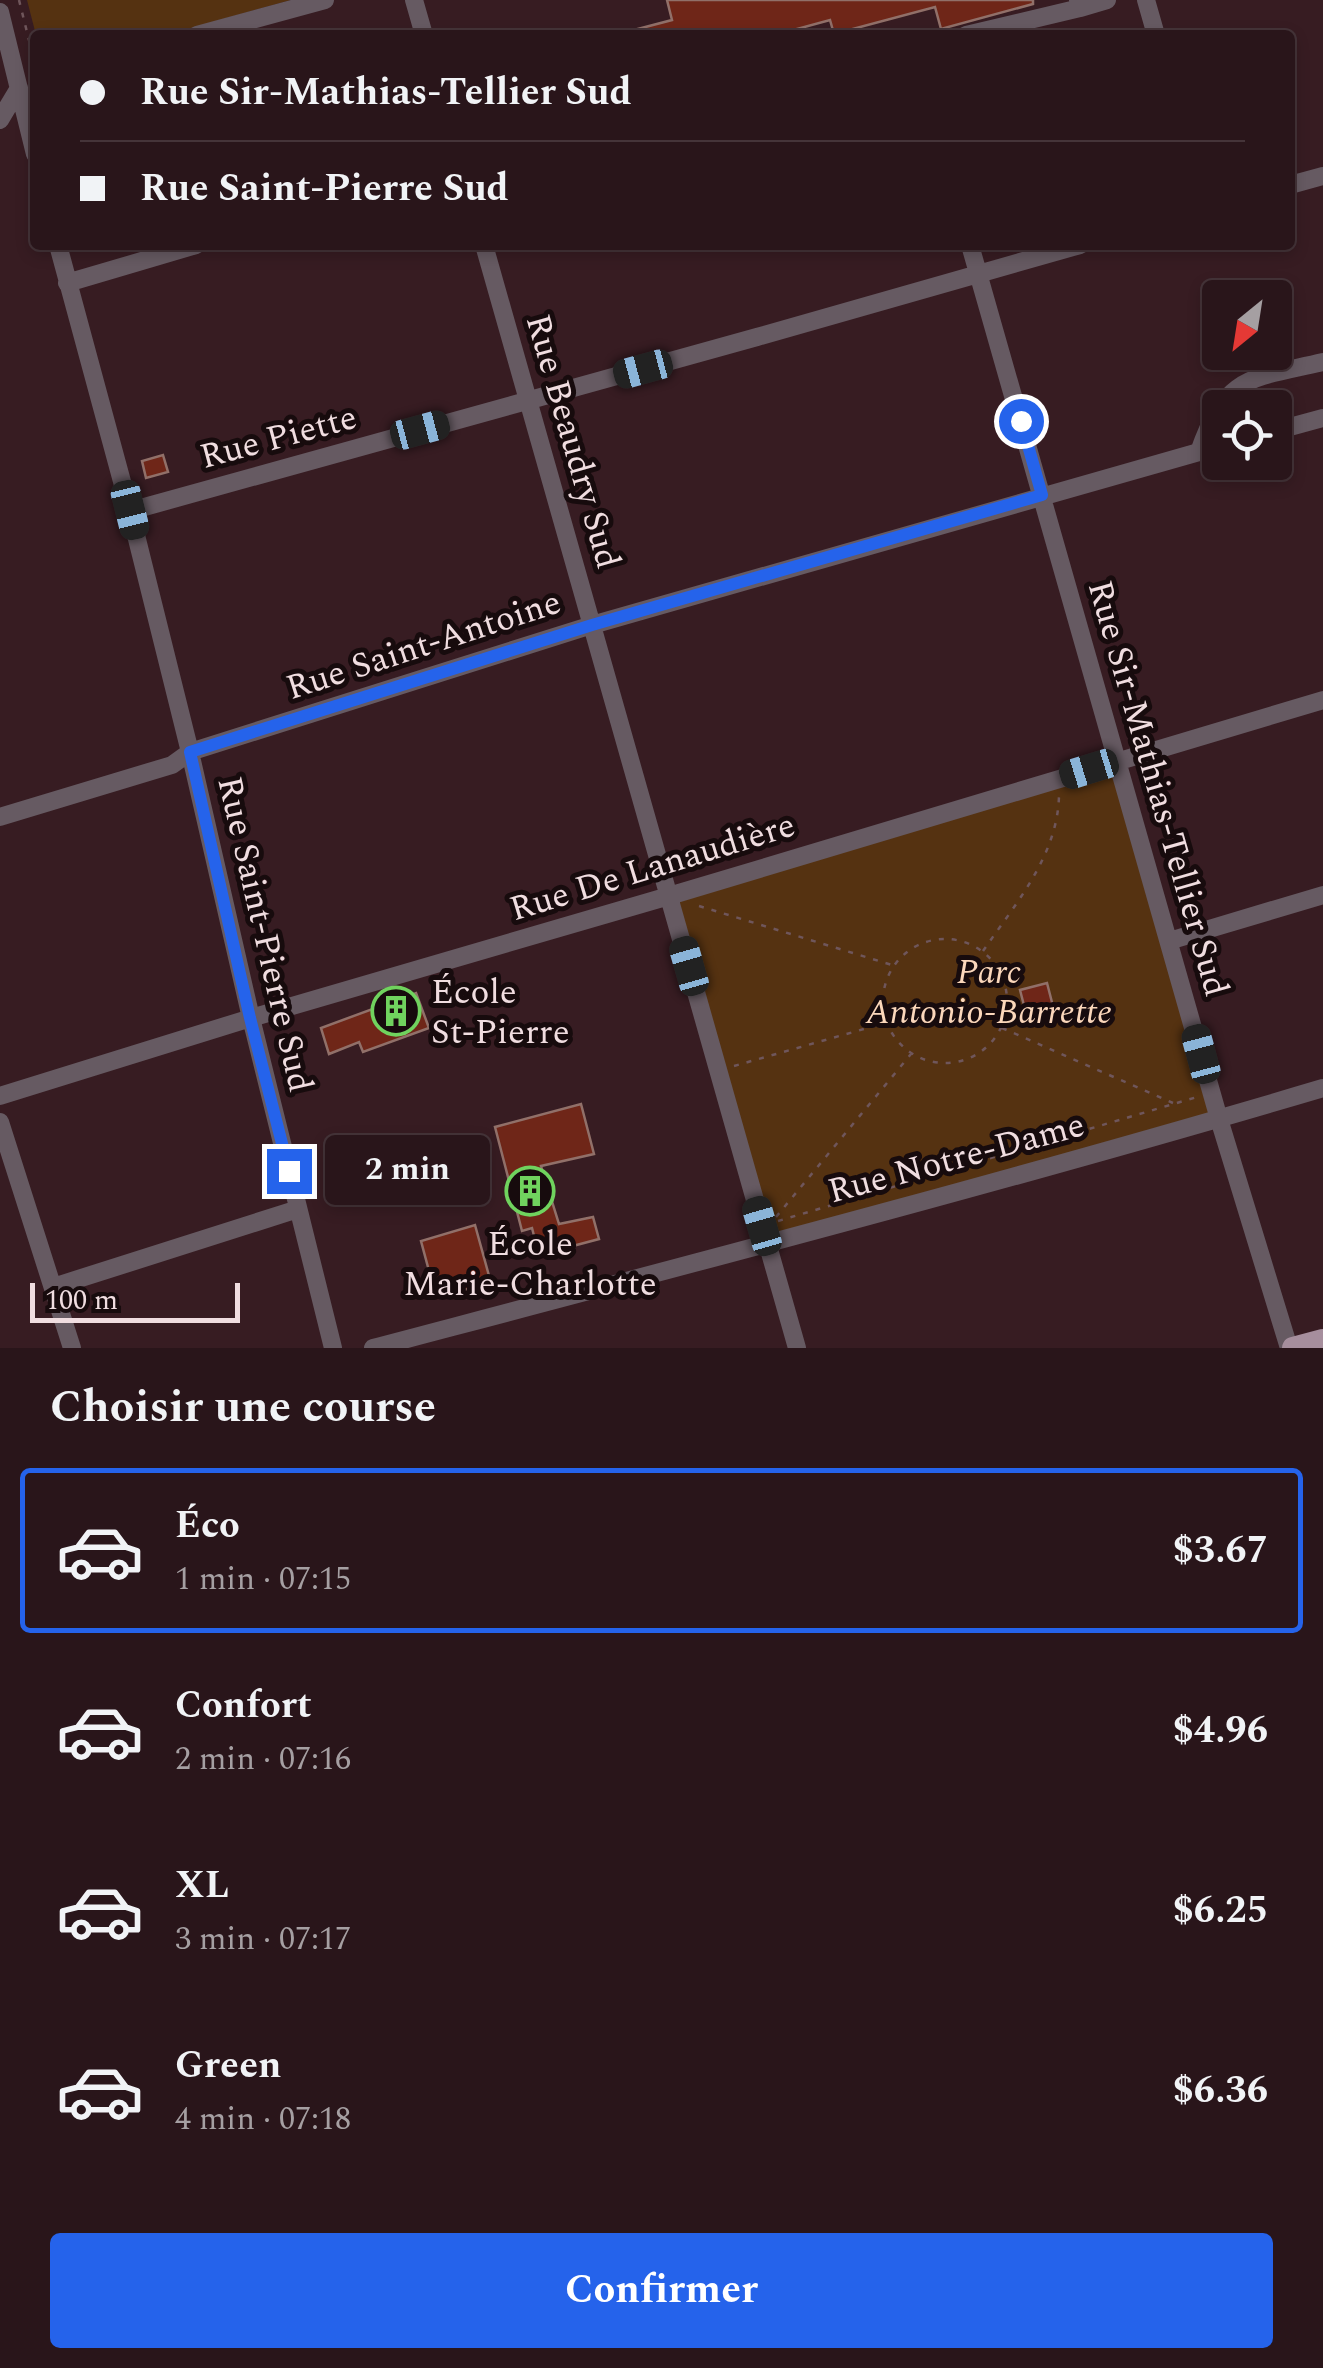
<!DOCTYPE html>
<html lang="fr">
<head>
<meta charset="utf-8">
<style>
	:root { --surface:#29151a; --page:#352227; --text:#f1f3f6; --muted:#a59fa2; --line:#453439; --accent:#2563eb }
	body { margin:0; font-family:Spectral,serif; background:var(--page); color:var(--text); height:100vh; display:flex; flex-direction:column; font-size:38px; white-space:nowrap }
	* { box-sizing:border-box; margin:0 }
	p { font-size:32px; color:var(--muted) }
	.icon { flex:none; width:55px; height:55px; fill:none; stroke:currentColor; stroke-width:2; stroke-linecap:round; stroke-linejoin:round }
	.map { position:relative; height:1348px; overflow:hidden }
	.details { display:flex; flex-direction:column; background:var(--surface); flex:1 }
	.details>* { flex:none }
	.top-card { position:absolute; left:30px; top:30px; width:1265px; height:220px; border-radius:10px; box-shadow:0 5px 15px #0003,0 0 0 2px var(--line); display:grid; align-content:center; height:220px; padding:0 50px; background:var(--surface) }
	.needle { width:65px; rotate:210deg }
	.fabs { position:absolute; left:1202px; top:280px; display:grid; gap:20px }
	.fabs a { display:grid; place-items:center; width:90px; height:90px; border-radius:10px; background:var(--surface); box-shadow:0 5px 15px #0003,0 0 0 2px var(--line); font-size:50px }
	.scale { position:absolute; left:30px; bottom:25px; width:210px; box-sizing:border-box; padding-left:10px; border:5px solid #f0dde0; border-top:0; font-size:28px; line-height:35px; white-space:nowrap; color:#f0dde0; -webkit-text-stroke:8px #170b0d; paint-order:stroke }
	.end { position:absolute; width:45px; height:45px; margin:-22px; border:12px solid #2563eb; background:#fff; box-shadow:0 0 0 5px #fff }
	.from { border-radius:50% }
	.bubble { position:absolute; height:70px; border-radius:10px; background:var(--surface); box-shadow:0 5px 15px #0003,0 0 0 2px var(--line); font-size:32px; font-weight:700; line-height:70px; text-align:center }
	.car { position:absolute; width:30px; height:60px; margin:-30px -15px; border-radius:12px; box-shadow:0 0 8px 2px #0007; background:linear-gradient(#222 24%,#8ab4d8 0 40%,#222 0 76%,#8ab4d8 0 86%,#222 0) }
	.top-card b { display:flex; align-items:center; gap:35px; height:95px; font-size:38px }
	.top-card b+b { border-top:2px solid var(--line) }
	.top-card i { width:25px; height:25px; background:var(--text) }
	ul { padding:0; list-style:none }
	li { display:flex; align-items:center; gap:30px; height:165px; margin:0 20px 15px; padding:0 30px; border:5px solid transparent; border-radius:10px }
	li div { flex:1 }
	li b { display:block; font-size:38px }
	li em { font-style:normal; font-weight:700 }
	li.current { border-color:var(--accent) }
	li>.icon { width:90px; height:90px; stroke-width:1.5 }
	h2 { padding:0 50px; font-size:45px; line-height:120px }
	.primary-button { display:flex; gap:20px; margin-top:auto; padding:20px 50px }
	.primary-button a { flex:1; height:115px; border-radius:10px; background:var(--accent); color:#fff; font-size:40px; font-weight:700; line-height:115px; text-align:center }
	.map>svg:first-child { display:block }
</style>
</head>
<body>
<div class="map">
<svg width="1323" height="1348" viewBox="0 0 1323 1348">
	<rect width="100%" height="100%" fill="#371c22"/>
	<path fill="#553211" d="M27 0H291L166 35H36Z
		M1119 760 1219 1119 767 1243 669 896Z"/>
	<path fill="#6f2618" stroke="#917069" stroke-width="2.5" d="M667 0H1033V4L941 29 935 7 834 34 830 20 775 35H630V31L672 20Z
		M163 455 168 472 146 478 142 461Z
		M1047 983 1055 1014 1028 1021 1020 990Z
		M416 993 429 1028 363 1052 359 1042 329 1054 321 1028Z
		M581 1104 594 1154 541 1166 559 1224 593 1217 599 1239 539 1255 532 1228 522 1231 495 1127Z
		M475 1225 491 1283 436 1297 421 1241Z"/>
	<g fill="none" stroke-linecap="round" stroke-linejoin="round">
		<path stroke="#6f565b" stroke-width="2.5" stroke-dasharray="5 8" stroke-linecap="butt" d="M19 0 35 64
			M699 906 892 965
			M883 1001a62 62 0 1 1 124 0a62 62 0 1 1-124 0Z
			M983 951C1016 903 1058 855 1059 795
			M1002 1028 1173 1103
			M734 1066 885 1023
			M776 1217 911 1054
			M778 1221 1197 1097"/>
		<path stroke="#665a62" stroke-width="18" d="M414 0 424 35
			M1146 0 1156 35
			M1080 8 1107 0
			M0 12 35 154
			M197 35 325 0
			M966 35 1080 8 1078 0
			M0 120 19 88
			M1290 185 1323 176
			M58 245 130 511 190 752 251 1018 333 1348
			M484 245 797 1348
			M970 245 1219 1119 1289 1348
			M67 283 196 245
			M1275 431 1323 418
			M1199 452C1226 374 1250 379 1323 362
			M130 511 757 337 1080 245
			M0 817 172 765 190 752 592 625 1220 446
			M1169 941 1323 895
			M0 1096 251 1018 669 896 1323 700
			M0 1122 72 1348
			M53 1287 298 1209
			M373 1348C691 1264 1009 1181 1323 1088"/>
		<path stroke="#a68e9d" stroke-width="22" d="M1293 1348 1323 1340"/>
	</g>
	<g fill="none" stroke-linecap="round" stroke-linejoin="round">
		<path stroke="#2563eb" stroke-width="12" d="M289 1171 250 1018 190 752 592 625 1042 495 1021 421"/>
	</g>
	<defs>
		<g id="building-ring" transform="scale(2.5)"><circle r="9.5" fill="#170b0d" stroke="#70d35e" stroke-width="1.5"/><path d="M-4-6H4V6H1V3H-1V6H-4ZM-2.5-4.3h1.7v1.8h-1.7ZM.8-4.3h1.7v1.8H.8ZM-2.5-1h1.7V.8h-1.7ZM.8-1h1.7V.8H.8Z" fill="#70d35e"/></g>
	</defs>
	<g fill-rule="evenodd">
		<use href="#building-ring" x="396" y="1011"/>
		<use href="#building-ring" x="530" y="1191"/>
	</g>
	<g text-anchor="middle" stroke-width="10" stroke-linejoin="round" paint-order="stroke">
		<g font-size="35" fill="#f0dde0" stroke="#170b0d">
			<text transform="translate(278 436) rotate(-15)" y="12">Rue Piette</text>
			<text transform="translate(574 441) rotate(74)" y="12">Rue Beaudry Sud</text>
			<text transform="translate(423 644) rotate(-18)" y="12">Rue Saint-Antoine</text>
			<text transform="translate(1159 788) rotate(74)" y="12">Rue Sir-Mathias-Tellier Sud</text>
			<text transform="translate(652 866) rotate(-17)" y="12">Rue De Lanaudière</text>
			<text transform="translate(266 934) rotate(77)" y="12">Rue Saint-Pierre Sud</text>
			<text transform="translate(956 1157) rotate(-15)" y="12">Rue Notre-Dame</text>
		</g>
		<g font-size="35" font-style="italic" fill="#fbd7bb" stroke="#170b0d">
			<text x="989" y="983">Parc<tspan x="989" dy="40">Antonio-Barrette</tspan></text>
		</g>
		<g font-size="35" fill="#f0dde0" stroke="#170b0d" text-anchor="start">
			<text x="431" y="1003">École<tspan x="431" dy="40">St-Pierre</tspan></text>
			<text x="530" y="1255" text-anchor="middle">École<tspan x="530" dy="40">Marie-Charlotte</tspan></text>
		</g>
	</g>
</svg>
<div class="fabs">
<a><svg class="needle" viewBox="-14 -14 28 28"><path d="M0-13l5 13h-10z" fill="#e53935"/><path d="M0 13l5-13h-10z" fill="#a59fa2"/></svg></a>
<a><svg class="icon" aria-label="locate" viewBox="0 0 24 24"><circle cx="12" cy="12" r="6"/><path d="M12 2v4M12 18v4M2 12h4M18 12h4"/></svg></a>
</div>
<div class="scale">100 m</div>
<i class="end from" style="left:1021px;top:421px"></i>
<i class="end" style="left:289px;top:1171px"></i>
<div class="bubble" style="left:325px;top:1135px;width:165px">2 min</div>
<i class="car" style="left:643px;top:369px;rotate:255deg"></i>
<i class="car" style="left:420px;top:430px;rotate:75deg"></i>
<i class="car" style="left:130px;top:510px;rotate:166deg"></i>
<i class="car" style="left:1089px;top:769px;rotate:253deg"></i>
<i class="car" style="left:689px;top:966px;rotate:344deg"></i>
<i class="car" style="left:1201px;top:1054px;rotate:345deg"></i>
<i class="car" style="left:762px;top:1226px;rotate:344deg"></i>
<div class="top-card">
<b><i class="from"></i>Rue Sir-Mathias-Tellier Sud</b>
<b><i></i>Rue Saint-Pierre Sud</b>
</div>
</div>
<section class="details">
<h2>Choisir une course</h2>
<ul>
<li class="current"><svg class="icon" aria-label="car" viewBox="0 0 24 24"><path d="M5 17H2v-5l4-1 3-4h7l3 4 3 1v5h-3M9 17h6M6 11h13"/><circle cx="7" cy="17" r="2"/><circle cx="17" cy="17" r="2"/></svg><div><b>Éco</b><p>1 min · 07:15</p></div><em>$3.67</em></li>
<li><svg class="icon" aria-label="car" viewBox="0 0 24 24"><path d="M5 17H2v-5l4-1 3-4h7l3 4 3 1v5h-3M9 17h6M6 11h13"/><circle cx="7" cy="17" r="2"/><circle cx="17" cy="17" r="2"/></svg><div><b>Confort</b><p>2 min · 07:16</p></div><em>$4.96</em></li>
<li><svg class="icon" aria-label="car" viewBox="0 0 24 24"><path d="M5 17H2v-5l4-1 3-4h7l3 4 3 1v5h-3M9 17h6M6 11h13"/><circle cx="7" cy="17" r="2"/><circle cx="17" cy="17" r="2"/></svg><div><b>XL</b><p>3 min · 07:17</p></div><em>$6.25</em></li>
<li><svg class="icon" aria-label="car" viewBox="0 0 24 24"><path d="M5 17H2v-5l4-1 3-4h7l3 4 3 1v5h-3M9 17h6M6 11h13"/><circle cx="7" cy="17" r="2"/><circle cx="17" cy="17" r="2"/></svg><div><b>Green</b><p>4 min · 07:18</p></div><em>$6.36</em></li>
</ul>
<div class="primary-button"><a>Confirmer</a></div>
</section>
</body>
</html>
